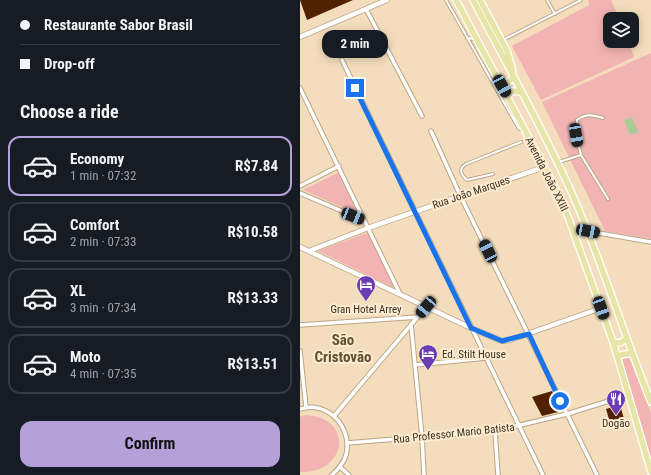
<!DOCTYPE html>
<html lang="en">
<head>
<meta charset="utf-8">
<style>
	:root { --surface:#171b24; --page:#242831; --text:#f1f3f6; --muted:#9ea1a6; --line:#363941; --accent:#b5a1d9 }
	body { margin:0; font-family:"Roboto Condensed",sans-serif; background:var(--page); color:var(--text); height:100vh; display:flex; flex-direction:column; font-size:15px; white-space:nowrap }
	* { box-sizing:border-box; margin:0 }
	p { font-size:13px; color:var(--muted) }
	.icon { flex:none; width:22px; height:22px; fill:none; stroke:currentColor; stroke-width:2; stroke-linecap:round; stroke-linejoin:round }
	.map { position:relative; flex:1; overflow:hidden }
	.panel { display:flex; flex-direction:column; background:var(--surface); width:300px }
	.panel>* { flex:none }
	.guide { display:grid; align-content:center; height:88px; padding:0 20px; background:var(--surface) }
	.fabs { position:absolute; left:303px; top:12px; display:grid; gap:8px }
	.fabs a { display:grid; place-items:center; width:36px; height:36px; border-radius:8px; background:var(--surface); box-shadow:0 2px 10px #0003; font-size:20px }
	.end { position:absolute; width:18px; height:18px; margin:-9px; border:5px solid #1a73e8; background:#fff; box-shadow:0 0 0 2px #fff }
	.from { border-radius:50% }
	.bubble { position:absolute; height:28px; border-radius:12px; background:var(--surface); box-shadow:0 2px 10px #0003; font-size:13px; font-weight:700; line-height:28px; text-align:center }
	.car { position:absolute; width:12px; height:24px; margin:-12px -6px; border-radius:5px; box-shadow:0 0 3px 1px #0007; background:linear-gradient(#222 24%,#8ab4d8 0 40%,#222 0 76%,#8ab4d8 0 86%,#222 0) }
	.guide b { display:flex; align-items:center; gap:14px; height:38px; font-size:15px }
	.guide b+b { border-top:1px solid var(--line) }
	.guide i { width:10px; height:10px; background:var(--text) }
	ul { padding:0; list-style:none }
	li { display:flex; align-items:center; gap:12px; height:60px; margin:0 8px 6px; padding:0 12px; border:2px solid var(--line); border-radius:12px }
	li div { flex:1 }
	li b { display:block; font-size:15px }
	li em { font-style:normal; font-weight:700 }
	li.active { border-color:var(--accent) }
	li>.icon { width:36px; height:36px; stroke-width:1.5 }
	h2 { padding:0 20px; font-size:18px; line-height:48px }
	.button { display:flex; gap:8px; margin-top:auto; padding:8px 20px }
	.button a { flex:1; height:46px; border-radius:12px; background:var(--accent); color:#111; font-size:16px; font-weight:700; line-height:46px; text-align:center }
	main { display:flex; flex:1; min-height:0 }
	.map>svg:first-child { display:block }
</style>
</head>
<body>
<main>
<section class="panel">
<div class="guide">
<b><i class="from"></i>Restaurante Sabor Brasil</b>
<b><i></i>Drop-off</b>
</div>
<h2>Choose a ride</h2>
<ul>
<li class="active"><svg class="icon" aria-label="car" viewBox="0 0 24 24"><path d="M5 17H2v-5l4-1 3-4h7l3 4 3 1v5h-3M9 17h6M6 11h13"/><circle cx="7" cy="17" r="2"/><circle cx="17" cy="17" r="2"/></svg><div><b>Economy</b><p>1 min · 07:32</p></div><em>R$7.84</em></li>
<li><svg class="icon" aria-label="car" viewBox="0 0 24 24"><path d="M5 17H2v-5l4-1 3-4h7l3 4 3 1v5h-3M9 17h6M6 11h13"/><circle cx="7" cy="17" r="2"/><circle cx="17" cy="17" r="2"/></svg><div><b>Comfort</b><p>2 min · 07:33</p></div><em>R$10.58</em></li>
<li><svg class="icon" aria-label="car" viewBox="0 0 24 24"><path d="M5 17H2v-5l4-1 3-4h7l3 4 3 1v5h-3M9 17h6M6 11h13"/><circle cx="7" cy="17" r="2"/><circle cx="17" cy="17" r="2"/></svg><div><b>XL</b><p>3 min · 07:34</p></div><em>R$13.33</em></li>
<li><svg class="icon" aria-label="car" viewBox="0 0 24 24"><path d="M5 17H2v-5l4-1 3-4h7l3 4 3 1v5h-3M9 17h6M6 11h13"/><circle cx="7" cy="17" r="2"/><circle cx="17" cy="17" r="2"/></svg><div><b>Moto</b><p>4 min · 07:35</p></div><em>R$13.51</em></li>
</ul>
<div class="button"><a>Confirm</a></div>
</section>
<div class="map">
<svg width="351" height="475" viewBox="0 0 351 475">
	<rect width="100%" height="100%" fill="#f3ddbc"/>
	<path fill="#f2b4b2" d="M288 0H311L319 19H310V41H328L334 57 241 100 212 46 289 5Z
		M351 53V239L305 231 242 102Z
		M39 172 62 216 3 190Z
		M69 232 94 288 18 251Z
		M328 355 351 413V459L321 356Z
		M5 415C56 417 46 475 0 472V417Z"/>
	<path fill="#a9cb96" d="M332 117 338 132 330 135 324 120Z"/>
	<path fill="#512201" d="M0 0H53L7 20Z
		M252 391 262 411 242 416 232 397Z
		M320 405 325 422 311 426 306 409Z"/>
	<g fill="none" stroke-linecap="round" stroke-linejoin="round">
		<g stroke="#baa586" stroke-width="4">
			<path id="service" d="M146 0 219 129H223
				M247 0 255 14
				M167 38 175 39
				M203 40 281 0
				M303 118C293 115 286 113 277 120L276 135 281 155 308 199
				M259 162 281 155
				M193 174 167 180C161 175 158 169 166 164L221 142"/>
		</g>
		<g stroke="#baa586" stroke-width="5.5">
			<path id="minor" d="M66 9 122 116
				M42 60 243 475
				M0 88 100 294
				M131 131 160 195 297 475
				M0 186 39 166
				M0 193 65 221
				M287 231 351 242
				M111 324 122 437 124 475
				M0 325 118 317
				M0 351 6 407
				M115 365 186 358
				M0 409C28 400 53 428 46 455 44 463 38 469 32 475
				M34 416 126 307
				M195 431 198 475
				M47 443 195 431 267 414 328 395
				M40 467 49 475"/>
		</g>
		<g stroke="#baa586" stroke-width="6">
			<path id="tertiary" d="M0 37 87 0
				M0 247 171 328 202 341 210 340 301 308
				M9 251 68 228 244 167"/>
		</g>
		<g stroke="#fff" stroke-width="8">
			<path id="primary" d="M156 0 255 187 268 217 313 342 351 472
				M173 0C207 65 244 130 274 198 303 265 324 335 351 402
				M180 0 207 51 212 68 213 78 207 83 200 82
				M208 96 212 91 220 92
				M313 342 320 343 326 339
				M317 356 331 353"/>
		</g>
		<use href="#service" stroke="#fff" stroke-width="2"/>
		<use href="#minor" stroke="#fff" stroke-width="3.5"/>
		<use href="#tertiary" stroke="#fff" stroke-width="4.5"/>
		<use href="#primary" stroke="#e7e4a7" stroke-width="5.5"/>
	</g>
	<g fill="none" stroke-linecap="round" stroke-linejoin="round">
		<path stroke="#1a73e8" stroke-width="5" d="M55 88 171 328 202 341 229 334 260 401"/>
	</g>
	<defs>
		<g id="hotel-pin" transform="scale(1)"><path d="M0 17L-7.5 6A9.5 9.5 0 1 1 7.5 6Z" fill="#6b3db5" stroke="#fdebd0"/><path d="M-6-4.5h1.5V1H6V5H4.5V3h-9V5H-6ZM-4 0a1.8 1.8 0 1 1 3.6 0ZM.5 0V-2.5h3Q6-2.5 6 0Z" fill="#fff"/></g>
		<g id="restaurant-pin" transform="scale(1)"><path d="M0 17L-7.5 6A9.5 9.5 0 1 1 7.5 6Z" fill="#6b3db5" stroke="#fdebd0"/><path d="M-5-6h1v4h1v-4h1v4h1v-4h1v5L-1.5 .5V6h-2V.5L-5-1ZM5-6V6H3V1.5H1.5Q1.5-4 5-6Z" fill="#fff"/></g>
	</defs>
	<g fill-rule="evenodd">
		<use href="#hotel-pin" x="66" y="285"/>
		<use href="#hotel-pin" x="128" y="354"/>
		<use href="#restaurant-pin" x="316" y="399"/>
	</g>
	<g text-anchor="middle" stroke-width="4" stroke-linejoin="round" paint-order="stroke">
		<g font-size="11" fill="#393124" stroke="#fdebd0">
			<text transform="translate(247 174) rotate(63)" y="4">Avenida João XXIII</text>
			<text transform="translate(171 192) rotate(-19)" y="4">Rua João Marques</text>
			<text transform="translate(154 433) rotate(-6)" y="4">Rua Professor Mario Batista</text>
		</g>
		<g font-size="11" fill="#393124" stroke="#fdebd0">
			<text x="66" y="313">Gran Hotel Arrey</text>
			<text x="142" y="358" text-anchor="start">Ed. Stilt House</text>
			<text x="316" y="427">Dogão</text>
		</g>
		<g font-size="15" font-weight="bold" fill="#635033" stroke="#fdebd0">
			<text x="43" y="345">São<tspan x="43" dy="17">Cristovão</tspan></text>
		</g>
	</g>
</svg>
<div class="fabs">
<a><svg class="icon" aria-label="layers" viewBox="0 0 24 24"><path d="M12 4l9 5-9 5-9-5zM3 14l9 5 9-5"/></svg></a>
</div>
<i class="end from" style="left:260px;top:401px"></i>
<i class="end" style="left:55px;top:88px"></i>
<div class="bubble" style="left:22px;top:30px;width:66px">2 min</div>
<i class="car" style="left:202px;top:86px;rotate:151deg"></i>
<i class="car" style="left:276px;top:135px;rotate:170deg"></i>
<i class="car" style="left:53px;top:216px;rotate:112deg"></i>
<i class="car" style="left:288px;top:231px;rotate:101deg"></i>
<i class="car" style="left:188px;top:251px;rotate:334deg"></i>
<i class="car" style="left:126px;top:307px;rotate:220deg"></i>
<i class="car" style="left:301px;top:308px;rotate:160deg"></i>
</div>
</main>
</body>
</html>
